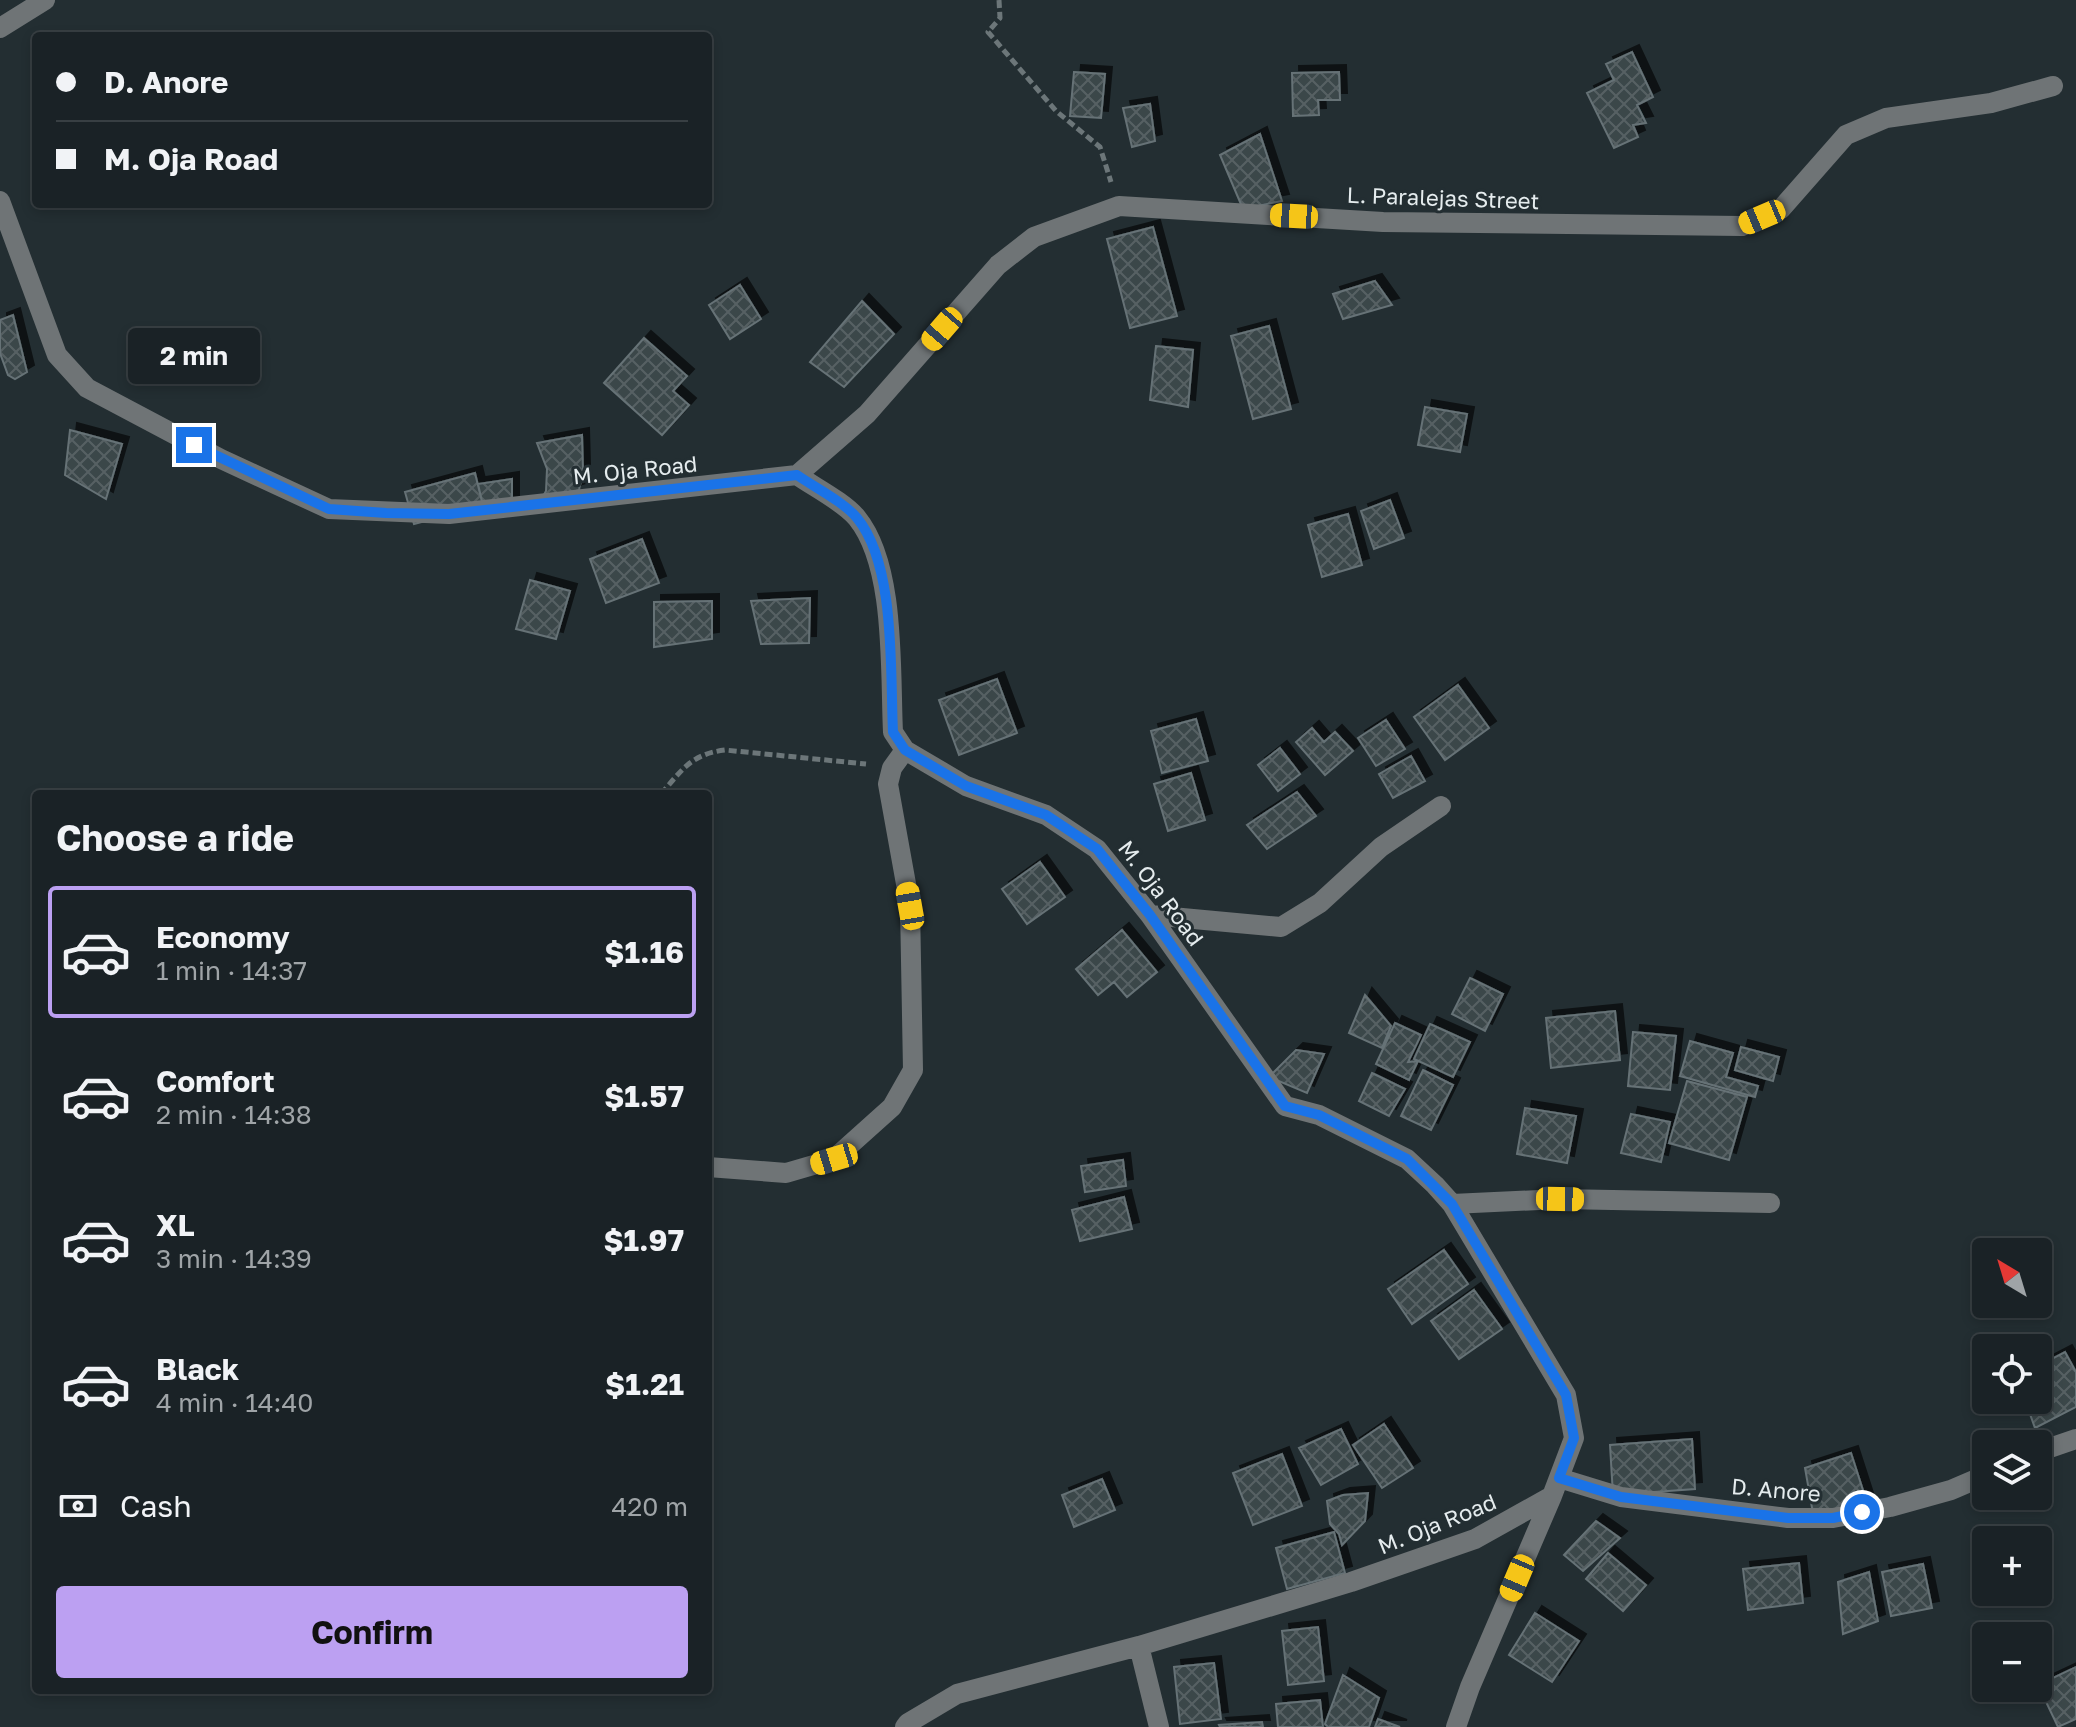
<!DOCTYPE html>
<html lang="en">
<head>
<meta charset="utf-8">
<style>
	:root { --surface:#1a2226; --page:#232a2e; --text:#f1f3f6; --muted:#9fa4a7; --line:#383f43; --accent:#bca0f2 }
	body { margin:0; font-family:"Golos Text",sans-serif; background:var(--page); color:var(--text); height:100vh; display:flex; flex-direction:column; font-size:30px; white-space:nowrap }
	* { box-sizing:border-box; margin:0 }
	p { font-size:26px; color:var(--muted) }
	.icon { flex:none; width:44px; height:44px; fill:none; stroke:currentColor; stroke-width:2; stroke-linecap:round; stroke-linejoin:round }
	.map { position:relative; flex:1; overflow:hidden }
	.drawer { position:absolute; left:32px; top:790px; width:680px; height:904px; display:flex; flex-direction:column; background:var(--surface); border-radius:8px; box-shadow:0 4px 12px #0003,0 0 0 2px var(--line) }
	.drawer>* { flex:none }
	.banner { position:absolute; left:32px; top:32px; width:680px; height:176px; border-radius:8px; box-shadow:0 4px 12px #0003,0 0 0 2px var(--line); display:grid; align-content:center; height:176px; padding:0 24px; background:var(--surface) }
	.needle { width:52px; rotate:322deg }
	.buttons { position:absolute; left:1972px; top:1238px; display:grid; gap:16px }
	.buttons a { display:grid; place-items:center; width:80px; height:80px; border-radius:8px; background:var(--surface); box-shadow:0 4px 12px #0003,0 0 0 2px var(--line); font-size:40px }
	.end { position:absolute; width:36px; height:36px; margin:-18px; border:10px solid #1a73e8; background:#fff; box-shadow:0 0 0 4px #fff }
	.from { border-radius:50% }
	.bubble { position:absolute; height:56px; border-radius:8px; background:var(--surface); box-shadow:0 4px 12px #0003,0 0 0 2px var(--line); font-size:26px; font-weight:700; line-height:56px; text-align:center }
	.car { position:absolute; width:24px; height:48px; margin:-24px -12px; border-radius:10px; box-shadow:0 0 6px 2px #0007; background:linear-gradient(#f5c518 24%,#345 0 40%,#f5c518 0 76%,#345 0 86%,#f5c518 0) }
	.banner b { display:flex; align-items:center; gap:28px; height:76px; font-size:30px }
	.banner b+b { border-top:2px solid var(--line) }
	.banner i { width:20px; height:20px; background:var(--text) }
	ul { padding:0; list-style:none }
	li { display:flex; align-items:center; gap:24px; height:132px; margin:0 16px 12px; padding:0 8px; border:4px solid transparent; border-radius:8px }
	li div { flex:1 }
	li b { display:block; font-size:30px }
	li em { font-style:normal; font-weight:700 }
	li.on { border-color:var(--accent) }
	li>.icon { width:72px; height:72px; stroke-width:1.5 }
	h2 { padding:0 24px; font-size:36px; line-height:96px }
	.pay { display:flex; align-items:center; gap:20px; height:88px; padding:0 24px; font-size:30px }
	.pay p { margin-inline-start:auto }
	.action { display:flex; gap:16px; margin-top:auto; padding:16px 24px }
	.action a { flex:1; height:92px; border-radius:8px; background:var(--accent); color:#111; font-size:32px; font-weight:700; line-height:92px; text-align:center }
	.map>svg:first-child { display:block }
</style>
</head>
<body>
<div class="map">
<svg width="2076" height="1727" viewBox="0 0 2076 1727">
	<defs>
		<pattern id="building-cross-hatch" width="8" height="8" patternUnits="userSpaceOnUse" patternTransform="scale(2)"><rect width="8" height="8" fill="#3b464a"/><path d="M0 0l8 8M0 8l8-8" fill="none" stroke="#576164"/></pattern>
		<filter id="shadow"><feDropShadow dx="7" dy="-7" stdDeviation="0" flood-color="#0009"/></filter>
	</defs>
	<rect width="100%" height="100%" fill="#232e32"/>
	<path fill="url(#building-cross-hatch)" stroke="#667276" stroke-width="2" filter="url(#shadow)" d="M1632 52 1653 97 1637 105 1646 123 1633 125 1638 137 1614 148 1587 93 1614 80 1606 64Z
		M1074 72 1105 74 1101 118 1070 116Z
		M1339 72 1340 100H1318L1319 115 1293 116 1292 73Z
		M1150 104 1155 141 1132 147 1123 108Z
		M1260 134 1282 201 1243 209 1220 155Z
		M1153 227 1177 316 1130 328 1107 239Z
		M1375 281 1392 305 1343 319 1333 294Z
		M740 285 761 319 730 339 709 305Z
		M862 301 894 334 844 387 810 362Z
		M13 315 27 372 15 379 8 375 0 353V320Z
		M1269 326 1291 409 1253 419 1231 336Z
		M644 338 687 376 673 391 689 405 662 435 604 383Z
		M1156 346 1193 350 1188 407 1150 400Z
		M1425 407 1467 414 1460 452 1418 445Z
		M70 430 122 444 106 499 65 475Z
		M582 435 583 471 579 490 540 502 546 491 547 469 537 443Z
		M475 473 483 506 414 524 405 492Z
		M512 479V508L483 506 478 484Z
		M1390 500 1404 538 1374 549 1361 511Z
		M1348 514 1362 565 1322 577 1308 525Z
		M642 539 659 583 606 603 590 559Z
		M530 580 570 591 556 639 516 629Z
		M810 598 809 643 761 644 751 601Z
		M712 601V639L654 647V602Z
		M997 679 1017 733 959 755 939 700Z
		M1458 685 1489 728 1445 760 1414 717Z
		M1196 719 1208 761 1162 773 1151 731Z
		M1386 720 1405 749 1376 766 1358 738Z
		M1312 728 1324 742 1335 732 1353 751 1325 775 1296 742Z
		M1280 748 1300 774 1278 791 1258 765Z
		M1411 756 1425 781 1393 798 1379 774Z
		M1191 773 1205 820 1168 831 1154 784Z
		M1297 792 1316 816 1267 849 1247 825Z
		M1040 862 1065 897 1027 924 1002 889Z
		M1122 930 1157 972 1127 997 1114 982 1098 995 1076 969Z
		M1470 978 1503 994 1485 1031 1452 1014Z
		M1365 995 1391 1026 1382 1048 1349 1033Z
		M1615 1011 1620 1060 1551 1068 1546 1018Z
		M1395 1023 1421 1035 1408 1062 1418 1061 1409 1080 1376 1064Z
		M1430 1024 1470 1042 1453 1077 1414 1059Z
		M1633 1032 1676 1036 1670 1090 1628 1086Z
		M1690 1041 1733 1053 1726 1077 1758 1086 1755 1097 1680 1076Z
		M1741 1047 1779 1057 1773 1081 1735 1070Z
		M1296 1050 1324 1054 1307 1093 1269 1077Z
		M1423 1070 1453 1085 1431 1130 1401 1116Z
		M1372 1073 1405 1089 1389 1116 1359 1101Z
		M1687 1081 1747 1097 1729 1160 1669 1143Z
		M1525 1108 1576 1116 1567 1163 1517 1154Z
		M1631 1114 1670 1122 1661 1162 1621 1153Z
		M1123 1160 1126 1186 1085 1192 1081 1166Z
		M1124 1197 1132 1229 1080 1241 1072 1210Z
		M1444 1250 1468 1284 1412 1324 1388 1289Z
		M1474 1290 1502 1329 1459 1359 1431 1321Z
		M2065 1352 2076 1372V1407L2035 1428 2025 1400H2038V1366Z
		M1384 1424 1413 1468 1382 1488 1353 1445Z
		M1341 1429 1358 1464 1321 1485 1299 1448Z
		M1692 1439 1695 1489 1613 1495 1610 1445Z
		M1851 1453 1870 1512 1815 1525 1805 1468Z
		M1282 1454 1302 1506 1253 1525 1233 1473Z
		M1102 1479 1115 1510 1074 1527 1062 1495Z
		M1368 1493 1365 1521 1342 1545 1339 1534 1330 1524 1327 1501 1343 1495Z
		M1596 1521 1620 1538 1583 1571 1564 1555Z
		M1334 1532 1345 1573 1287 1589 1276 1548Z
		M1608 1553 1646 1585 1623 1611 1586 1579Z
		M1799 1563 1803 1603 1748 1610 1743 1569Z
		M1923 1564 1932 1608 1891 1616 1882 1572Z
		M1869 1572 1878 1621 1843 1634 1838 1582Z
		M1535 1613 1579 1641 1552 1682 1509 1655Z
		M1318 1627 1324 1681 1288 1685 1282 1631Z
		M1214 1663 1221 1719 1180 1724 1174 1667Z
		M2076 1667V1719L2058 1727 2038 1685Z
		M1343 1675 1379 1698 1369 1727H1328L1325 1724Z
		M1320 1700 1323 1727H1278L1276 1704Z
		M1378 1719 1400 1727H1375Z
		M1262 1722 1263 1727H1220L1219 1725Z"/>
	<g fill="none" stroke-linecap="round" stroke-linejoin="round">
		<path stroke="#6c7679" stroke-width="5" stroke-dasharray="8 4" stroke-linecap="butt" d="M999 0 1000 18 988 32 1056 111 1100 147 1111 182
			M661 794C682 770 691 754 725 750L866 764"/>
		<path stroke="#6f7476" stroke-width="20" d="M0 28 45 0
			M0 201 57 355 87 388 221 459 329 509 449 514 797 475C814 487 844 502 857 518 896 566 890 672 893 732L905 750 966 786 1046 815 1097 849 1150 915 1285 1106 1319 1115 1407 1159 1435 1185 1452 1204 1566 1395 1574 1438 1552 1496 1470 1687 1456 1727
			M797 475 867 414 998 265 1034 237 1119 206 1383 222 1742 226 1781 209 1846 135 1886 118 1991 103 2053 86
			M1150 915 1281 927 1320 903 1381 847 1441 806
			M708 1167 786 1173 834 1159 892 1107 913 1070 910 906 888 784 892 768 905 750
			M1452 1204 1560 1199 1770 1203
			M2038 1452 2076 1439
			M1559 1478 1621 1497 1788 1518H1833L1890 1507 1951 1490 1986 1475
			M1139 1646 1159 1727
			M905 1727 908 1723 957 1694 1139 1646 1351 1582 1475 1539 1552 1496"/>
	</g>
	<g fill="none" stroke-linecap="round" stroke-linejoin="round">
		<path stroke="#1a73e8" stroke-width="10" d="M194 445 329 509 386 513 449 514 797 475C814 487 844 502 857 518 896 565 890 672 893 732L905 750 966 786 1046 815 1097 849 1150 915 1285 1106 1319 1115 1407 1159 1452 1204 1566 1395 1574 1438 1559 1478 1621 1497 1788 1518H1833L1862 1512"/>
	</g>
	<g text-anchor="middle" stroke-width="6" stroke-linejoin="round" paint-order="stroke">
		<g font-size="22" fill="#e5ecee" stroke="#232e32">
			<text transform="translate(1443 198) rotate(2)" y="8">L. Paralejas Street</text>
			<text transform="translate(635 470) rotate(-6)" y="8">M. Oja Road</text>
			<text transform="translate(1161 893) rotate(53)" y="8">M. Oja Road</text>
			<text transform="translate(1776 1490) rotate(5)" y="8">D. Anore</text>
			<text transform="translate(1437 1524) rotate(-22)" y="8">M. Oja Road</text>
		</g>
	</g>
</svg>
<div class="buttons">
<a><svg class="needle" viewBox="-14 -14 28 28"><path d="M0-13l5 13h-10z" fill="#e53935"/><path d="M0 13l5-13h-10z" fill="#9fa4a7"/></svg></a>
<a><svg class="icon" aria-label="locate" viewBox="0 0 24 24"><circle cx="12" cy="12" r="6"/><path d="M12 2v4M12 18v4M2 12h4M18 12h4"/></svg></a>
<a><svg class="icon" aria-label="layers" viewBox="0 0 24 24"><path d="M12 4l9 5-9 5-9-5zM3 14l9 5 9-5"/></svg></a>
<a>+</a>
<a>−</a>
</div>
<i class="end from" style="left:1862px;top:1512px"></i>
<i class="end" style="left:194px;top:445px"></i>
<div class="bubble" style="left:128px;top:328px;width:132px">2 min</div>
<i class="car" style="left:1294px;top:216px;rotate:273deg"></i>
<i class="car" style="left:1762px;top:217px;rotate:247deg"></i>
<i class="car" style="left:942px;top:329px;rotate:221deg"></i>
<i class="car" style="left:910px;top:906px;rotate:350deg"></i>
<i class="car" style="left:834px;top:1159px;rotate:253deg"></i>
<i class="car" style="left:1560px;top:1199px;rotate:91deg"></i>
<i class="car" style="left:1517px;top:1578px;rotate:203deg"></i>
<div class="banner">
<b><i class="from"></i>D. Anore</b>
<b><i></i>M. Oja Road</b>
</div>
<section class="drawer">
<h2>Choose a ride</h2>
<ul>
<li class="on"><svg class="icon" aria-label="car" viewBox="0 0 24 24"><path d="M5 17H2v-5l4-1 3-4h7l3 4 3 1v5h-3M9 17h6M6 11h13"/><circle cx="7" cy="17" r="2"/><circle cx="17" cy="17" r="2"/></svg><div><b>Economy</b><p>1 min · 14:37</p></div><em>$1.16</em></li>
<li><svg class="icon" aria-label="car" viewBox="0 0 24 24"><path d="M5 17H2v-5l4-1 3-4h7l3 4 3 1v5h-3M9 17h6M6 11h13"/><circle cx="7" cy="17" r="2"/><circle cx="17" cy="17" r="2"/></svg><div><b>Comfort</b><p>2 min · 14:38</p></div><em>$1.57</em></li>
<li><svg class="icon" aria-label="car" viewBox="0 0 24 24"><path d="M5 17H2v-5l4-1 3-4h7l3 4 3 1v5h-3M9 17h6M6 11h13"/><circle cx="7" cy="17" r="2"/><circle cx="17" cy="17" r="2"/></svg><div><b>XL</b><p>3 min · 14:39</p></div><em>$1.97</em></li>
<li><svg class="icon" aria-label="car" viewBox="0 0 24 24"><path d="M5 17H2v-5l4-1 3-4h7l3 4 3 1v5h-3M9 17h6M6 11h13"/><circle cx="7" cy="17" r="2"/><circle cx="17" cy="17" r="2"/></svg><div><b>Black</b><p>4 min · 14:40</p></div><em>$1.21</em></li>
</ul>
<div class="pay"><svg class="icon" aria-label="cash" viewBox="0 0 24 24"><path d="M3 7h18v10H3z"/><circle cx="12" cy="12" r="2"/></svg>Cash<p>420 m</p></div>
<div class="action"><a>Confirm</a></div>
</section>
</div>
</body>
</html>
